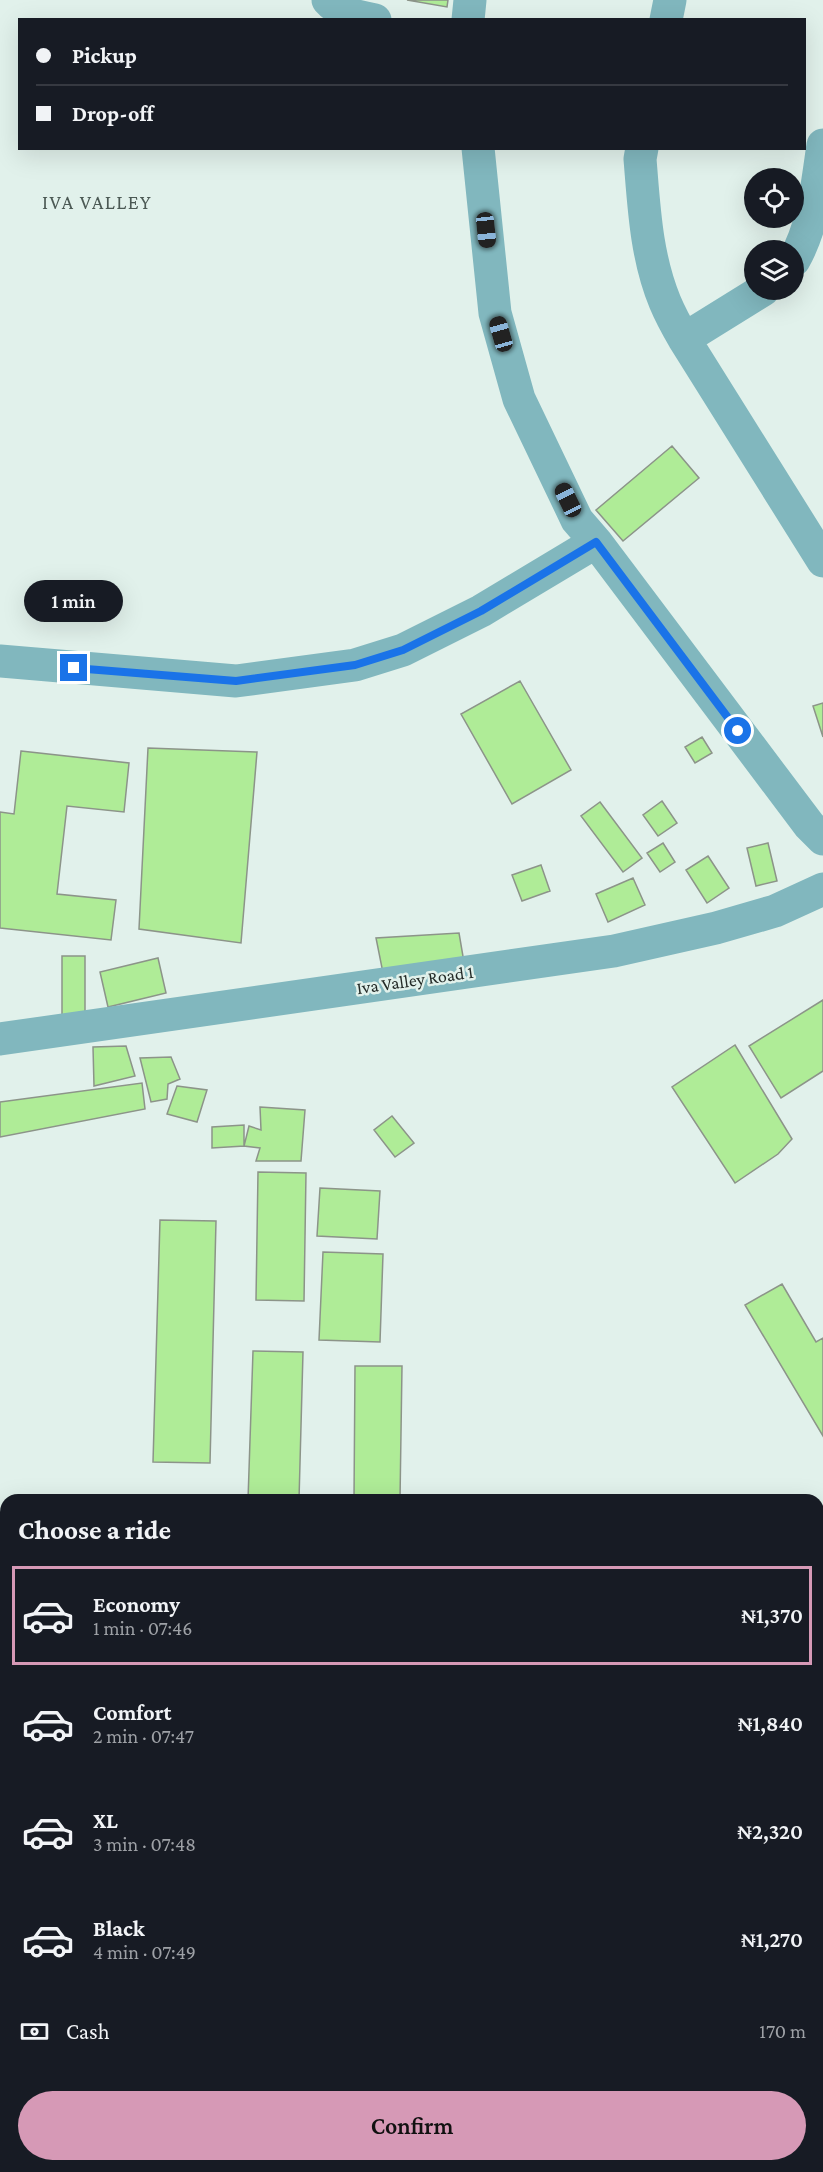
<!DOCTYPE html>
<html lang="en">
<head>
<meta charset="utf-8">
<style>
	:root { --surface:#171b24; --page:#242831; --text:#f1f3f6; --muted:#9ea1a6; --line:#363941; --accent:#d699b6 }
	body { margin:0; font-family:"Crimson Pro",serif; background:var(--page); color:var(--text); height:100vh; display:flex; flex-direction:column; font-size:22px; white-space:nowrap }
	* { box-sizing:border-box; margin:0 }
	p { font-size:20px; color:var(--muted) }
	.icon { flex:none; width:33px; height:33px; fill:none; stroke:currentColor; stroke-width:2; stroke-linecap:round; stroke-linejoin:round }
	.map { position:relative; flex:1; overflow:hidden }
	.drawer { position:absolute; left:0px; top:1494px; width:824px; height:678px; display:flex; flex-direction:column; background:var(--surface); border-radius:18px 18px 0 0; box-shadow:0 6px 24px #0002 }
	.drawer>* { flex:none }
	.guide { position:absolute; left:18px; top:18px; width:788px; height:132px; border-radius:0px; box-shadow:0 6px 24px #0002; display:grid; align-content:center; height:132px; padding:0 18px; background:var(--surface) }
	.tools { position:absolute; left:744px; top:168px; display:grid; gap:12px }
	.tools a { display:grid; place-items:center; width:60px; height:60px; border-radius:50%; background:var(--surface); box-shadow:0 6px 24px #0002; font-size:30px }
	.end { position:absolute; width:27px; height:27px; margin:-14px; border:8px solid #1a73e8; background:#fff; box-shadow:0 0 0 3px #fff }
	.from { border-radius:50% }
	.bubble { position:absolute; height:42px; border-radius:21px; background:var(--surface); box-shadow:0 6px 24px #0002; font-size:20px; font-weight:600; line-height:42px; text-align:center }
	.car { position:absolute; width:18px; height:36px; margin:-18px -9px; border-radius:8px; box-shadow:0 0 4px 2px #0007; background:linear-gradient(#222 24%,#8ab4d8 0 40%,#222 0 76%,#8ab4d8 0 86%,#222 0) }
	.guide b { display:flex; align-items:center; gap:21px; height:57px; font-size:22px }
	.guide b+b { border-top:2px solid var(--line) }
	.guide i { width:15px; height:15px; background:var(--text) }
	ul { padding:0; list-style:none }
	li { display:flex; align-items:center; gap:18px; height:99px; margin:0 12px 9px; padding:0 6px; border:3px solid transparent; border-radius:0px }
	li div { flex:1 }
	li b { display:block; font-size:22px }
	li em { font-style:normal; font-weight:600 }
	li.current { border-color:var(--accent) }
	li>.icon { width:54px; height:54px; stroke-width:1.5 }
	h2 { padding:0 18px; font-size:27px; line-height:72px }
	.pay { display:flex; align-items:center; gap:15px; height:66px; padding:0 18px; font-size:22px }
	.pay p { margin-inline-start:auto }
	.button { display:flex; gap:12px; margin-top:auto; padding:12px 18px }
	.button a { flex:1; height:69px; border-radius:36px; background:var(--accent); color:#111; font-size:24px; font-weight:600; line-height:69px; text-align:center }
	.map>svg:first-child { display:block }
</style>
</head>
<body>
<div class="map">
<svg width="823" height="2172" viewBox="0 0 823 2172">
	<rect width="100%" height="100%" fill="#e1f1eb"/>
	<path fill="#afec97" stroke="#8c9489" stroke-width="1.5" d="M407 0H448L447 7Z
		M672 446 699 478 623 541 596 510Z
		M520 681 571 770 512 804 461 714Z
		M823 703V737L813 706Z
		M702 737 712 753 695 763 685 747Z
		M148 748 257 752 241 943 139 929Z
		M21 751 129 763 124 812 67 806 57 894 116 900 111 940 0 928V812L14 814Z
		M662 801 677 823 658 836 643 815Z
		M600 802 642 858 623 872 581 816Z
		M663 843 675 862 660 872 647 853Z
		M768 843 777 881 756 886 747 848Z
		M708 856 729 888 707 903 686 870Z
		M541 865 550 891 522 901 512 875Z
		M633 878 645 905 608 922 596 894Z
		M459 933 465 968 384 978 376 938Z
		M62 956H85V1020H62Z
		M158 958 166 993 108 1007 100 972Z
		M823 1000V1071L781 1098 749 1046Z
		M735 1045 792 1139 778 1154 735 1183 672 1087Z
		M126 1046 135 1076 94 1086 93 1047Z
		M171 1057 180 1079 168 1084 167 1099 151 1102 140 1058Z
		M142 1083 145 1109 0 1137V1102Z
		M177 1086 207 1090 197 1122 167 1114Z
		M260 1107 305 1110 301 1161H256L260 1148 244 1146 249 1126 261 1130Z
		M392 1116 414 1143 395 1157 374 1130Z
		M244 1125V1146L212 1148V1127Z
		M258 1172 306 1173 304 1301 256 1300Z
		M320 1188 380 1191 377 1239 317 1236Z
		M160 1220 216 1221 210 1463 153 1462Z
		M323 1252 383 1254 380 1342 319 1340Z
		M782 1284 816 1342 823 1338V1436L745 1305Z
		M253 1351 303 1352 299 1500H248Z
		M355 1366H402L400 1500H354Z
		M160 1497 208 1499 160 1500Z
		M0 1902 6 1903V2139L0 2138Z
		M388 2166H466V2172H388Z
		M661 2166H685L686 2172H662Z"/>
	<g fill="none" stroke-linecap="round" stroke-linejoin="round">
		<path stroke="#81b7be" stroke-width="33" d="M328 0C339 13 359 17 375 20
			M468 20 470 0
			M666 20 670 0
			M478 148 495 313 519 399 577 520 596 542 809 825 823 839
			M642 148 640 159C644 207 646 256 665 302 670 314 677 327 684 339L823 561
			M794 260C814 225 817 185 823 145
			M684 339 763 290
			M0 661 236 681 355 665 403 650 481 611 596 542
			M0 1039 614 951 716 928 775 911 823 889
			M818 1661 823 1658
			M0 1725 6 1728
			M304 2166V2172
			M496 2166 497 2172"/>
	</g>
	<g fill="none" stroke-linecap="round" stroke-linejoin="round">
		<path stroke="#1a73e8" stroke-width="8" d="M74 668 236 681 355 665 403 650 481 611 596 542 738 731"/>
	</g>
	<g text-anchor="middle" stroke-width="5" stroke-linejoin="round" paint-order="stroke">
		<g font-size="18" fill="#232a27" stroke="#e1f1eb">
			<text transform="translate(415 980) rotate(-8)" y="6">Iva Valley Road 1</text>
		</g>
		<g font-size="20" letter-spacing="1.5" fill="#4b5954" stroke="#e1f1eb">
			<text x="97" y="209">IVA VALLEY</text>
		</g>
	</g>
</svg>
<div class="tools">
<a><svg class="icon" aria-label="locate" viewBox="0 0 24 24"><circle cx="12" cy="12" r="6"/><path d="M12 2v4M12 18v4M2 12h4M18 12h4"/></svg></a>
<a><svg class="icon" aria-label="layers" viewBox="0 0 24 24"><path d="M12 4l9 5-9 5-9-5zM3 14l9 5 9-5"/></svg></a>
</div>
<i class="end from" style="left:738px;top:731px"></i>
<i class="end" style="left:74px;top:668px"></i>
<div class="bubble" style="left:24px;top:580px;width:99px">1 min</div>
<i class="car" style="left:486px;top:230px;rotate:174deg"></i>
<i class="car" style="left:501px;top:334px;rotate:344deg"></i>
<i class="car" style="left:568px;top:500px;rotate:334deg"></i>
<div class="guide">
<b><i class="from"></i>Pickup</b>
<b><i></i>Drop-off</b>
</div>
<section class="drawer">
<h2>Choose a ride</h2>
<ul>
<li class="current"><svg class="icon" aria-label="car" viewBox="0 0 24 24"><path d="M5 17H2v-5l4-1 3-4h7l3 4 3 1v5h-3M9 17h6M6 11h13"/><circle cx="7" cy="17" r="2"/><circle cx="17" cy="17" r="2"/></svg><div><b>Economy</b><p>1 min · 07:46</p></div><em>₦1,370</em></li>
<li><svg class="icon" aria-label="car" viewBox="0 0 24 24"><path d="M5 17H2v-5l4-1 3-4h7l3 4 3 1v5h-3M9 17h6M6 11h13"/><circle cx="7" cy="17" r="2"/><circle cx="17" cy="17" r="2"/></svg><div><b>Comfort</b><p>2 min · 07:47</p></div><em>₦1,840</em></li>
<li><svg class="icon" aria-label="car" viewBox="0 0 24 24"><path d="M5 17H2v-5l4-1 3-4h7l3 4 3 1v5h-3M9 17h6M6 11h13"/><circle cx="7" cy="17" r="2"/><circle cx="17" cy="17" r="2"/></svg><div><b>XL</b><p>3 min · 07:48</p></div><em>₦2,320</em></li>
<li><svg class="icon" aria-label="car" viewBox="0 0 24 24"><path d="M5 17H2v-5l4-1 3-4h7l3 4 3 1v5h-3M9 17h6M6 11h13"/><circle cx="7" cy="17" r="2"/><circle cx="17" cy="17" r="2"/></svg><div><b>Black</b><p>4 min · 07:49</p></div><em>₦1,270</em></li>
</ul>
<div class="pay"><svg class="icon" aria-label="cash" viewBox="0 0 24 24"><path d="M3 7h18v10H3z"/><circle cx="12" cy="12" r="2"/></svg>Cash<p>170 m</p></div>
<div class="button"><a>Confirm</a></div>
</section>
</div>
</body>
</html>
